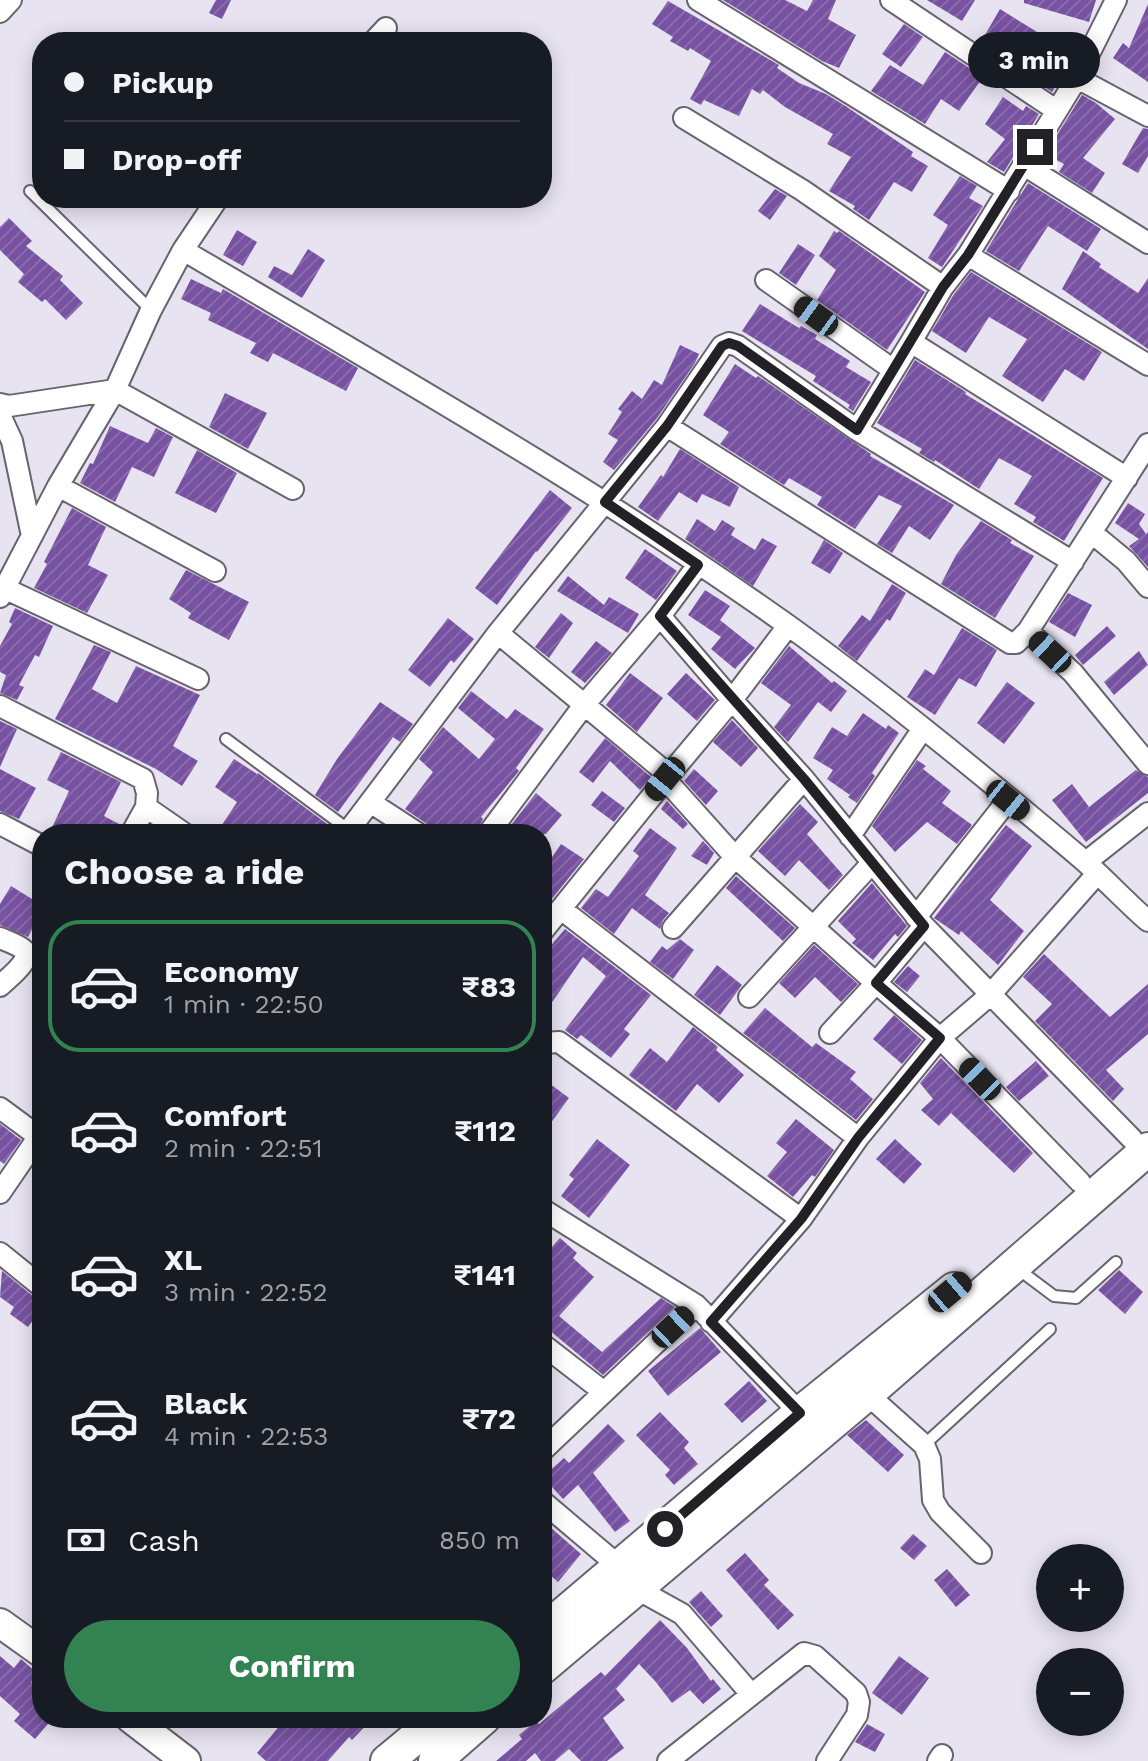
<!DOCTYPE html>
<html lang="en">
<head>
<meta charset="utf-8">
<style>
	:root { --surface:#171b24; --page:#242831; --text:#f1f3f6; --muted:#9ea1a6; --line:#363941; --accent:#338252 }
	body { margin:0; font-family:"Work Sans",sans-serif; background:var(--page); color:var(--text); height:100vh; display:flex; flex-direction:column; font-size:30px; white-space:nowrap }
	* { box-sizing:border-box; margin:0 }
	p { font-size:26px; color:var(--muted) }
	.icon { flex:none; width:44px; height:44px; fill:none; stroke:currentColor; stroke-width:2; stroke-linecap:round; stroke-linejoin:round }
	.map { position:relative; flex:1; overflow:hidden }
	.drawer { position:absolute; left:32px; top:824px; width:520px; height:904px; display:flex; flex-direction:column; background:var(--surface); border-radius:32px; box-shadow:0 4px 20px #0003 }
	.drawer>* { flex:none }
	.banner { position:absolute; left:32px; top:32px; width:520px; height:176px; border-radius:32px; box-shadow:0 4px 20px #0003; display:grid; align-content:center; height:176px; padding:0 32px; background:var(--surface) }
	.fabs { position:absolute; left:1036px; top:1544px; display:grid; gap:16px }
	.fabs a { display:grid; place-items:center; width:88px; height:88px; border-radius:50%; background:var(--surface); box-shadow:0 4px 20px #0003; font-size:40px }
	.end { position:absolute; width:36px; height:36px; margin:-18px; border:10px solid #232126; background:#fff; box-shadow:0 0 0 4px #fff }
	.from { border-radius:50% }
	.bubble { position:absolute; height:56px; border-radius:28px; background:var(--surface); box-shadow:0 4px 20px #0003; font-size:26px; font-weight:700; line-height:56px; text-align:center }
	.car { position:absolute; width:24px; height:48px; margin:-24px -12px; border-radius:10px; box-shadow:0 0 6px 2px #0007; background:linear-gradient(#222 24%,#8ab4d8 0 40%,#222 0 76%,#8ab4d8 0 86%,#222 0) }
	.banner b { display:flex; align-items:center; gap:28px; height:76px; font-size:30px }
	.banner b+b { border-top:2px solid var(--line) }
	.banner i { width:20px; height:20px; background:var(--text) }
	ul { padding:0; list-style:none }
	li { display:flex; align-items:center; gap:24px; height:132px; margin:0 16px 12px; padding:0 16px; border:4px solid transparent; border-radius:32px }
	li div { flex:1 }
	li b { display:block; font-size:30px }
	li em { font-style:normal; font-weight:700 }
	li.active { border-color:var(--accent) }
	li>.icon { width:72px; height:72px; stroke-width:1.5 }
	h2 { padding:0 32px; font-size:36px; line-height:96px }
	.pay { display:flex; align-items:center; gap:20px; height:88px; padding:0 32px; font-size:30px }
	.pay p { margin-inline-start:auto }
	.cta { display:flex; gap:16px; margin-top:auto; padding:16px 32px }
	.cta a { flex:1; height:92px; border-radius:48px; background:var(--accent); color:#fff; font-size:32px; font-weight:700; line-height:92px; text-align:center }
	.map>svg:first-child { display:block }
</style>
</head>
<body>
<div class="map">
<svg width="1148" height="1761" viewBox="0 0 1148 1761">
	<defs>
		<pattern id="building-hatch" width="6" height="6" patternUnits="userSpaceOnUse" patternTransform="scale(2)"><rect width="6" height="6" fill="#7852a2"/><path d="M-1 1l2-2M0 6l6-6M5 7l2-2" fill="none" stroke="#896ca9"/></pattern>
	</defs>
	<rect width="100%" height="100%" fill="#e8e3f1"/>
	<path fill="url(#building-hatch)" d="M216 0H231L222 19 209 13Z
		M723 0H785L807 11 813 0H836L828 19 856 35 839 68 822 61Z
		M927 0H975L962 21Z
		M1024 0H1096L1089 22 1024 3Z
		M668 1 779 65 777 68 799 83 826 94 847 107 913 152 911 156 928 166 912 192 894 182 869 220 853 209 855 206 829 191 851 157 827 144 833 134 785 107 763 90 760 94 752 89 739 116 704 100 701 105 690 99 711 61 690 48 688 51 670 41 673 37 652 24Z
		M1148 4V82L1113 58 1123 43 1129 48Z
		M1000 9 1055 43 1051 49 1071 59 1052 92 1040 84V80L1000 53 1003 46 985 35Z
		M904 24 923 37 901 67 882 54Z
		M945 52 983 77 959 111 941 99 925 124 871 91 890 65 923 85Z
		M1082 95 1096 103 1115 119 1083 158 1105 173 1092 193 1059 172 1064 164 1045 154Z
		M1003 97 1023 111 1026 106 1039 114 1004 172 987 162 1005 139 985 124Z
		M1143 128 1148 129V156L1138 173 1122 164Z
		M960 176 977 186 969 198 983 206 942 267 928 258 948 225 933 215Z
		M1028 183 1101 229 1087 251 1048 226 1019 271 986 251Z
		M775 189 787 196 770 220 758 211Z
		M9 218 32 241 26 246 63 276 60 280 83 303 66 320 45 299 42 302 18 282 24 274 0 250V227Z
		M237 230 257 242 243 266 223 255Z
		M834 231 837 233 839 231 925 292 887 350 817 300 836 270 819 256Z
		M798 244 815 255 796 285 779 273Z
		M308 249 325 260 302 298 268 277 274 266 292 275Z
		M1083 251 1101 264 1099 267 1138 293 1148 278V349L1062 289Z
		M971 272 1102 352 1084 381 1065 369 1043 402 1002 376 1027 339 989 317 966 353 932 331 954 294Z
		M191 279 221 293 223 289 358 368 346 391 273 353 268 362 250 353 256 343 208 320 211 313 181 299Z
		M760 304 799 328 801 326 817 335 815 339 850 361 846 367 871 382 853 411 848 408 850 405 813 381 816 376 742 331Z
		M680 345 699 354 695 363 657 418 614 470 603 462 618 440 608 434 622 412 618 409 632 391 642 399 654 380 662 385Z
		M915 360 966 392 965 394 1103 478 1064 541 1033 522 1036 517 1014 504 1032 476 999 458 979 489 935 460 934 462 919 453 922 449 877 423Z
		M735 364 756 378 758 376 871 454 870 456 954 505 930 540 909 526 892 553 877 544 902 506 879 495 855 529 817 505 822 497 789 478 784 485 720 444 729 432 703 415Z
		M225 393 267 413 248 449 209 427Z
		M110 426 148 443 156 428 173 437 154 477 132 467 115 502 80 483 90 463 93 464Z
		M680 449 739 487 730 507 702 494 697 503 679 492 658 521 638 507 661 475 663 477Z
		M197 450 237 473 216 513 175 493Z
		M550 490 572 508 537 552 536 551 497 605 475 588Z
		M1128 503 1145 514 1139 524 1146 534 1148 532V567L1129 546 1139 539 1115 523Z
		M72 508 106 527 88 565 108 575 87 613 34 588 47 564 44 562Z
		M697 519 715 531 722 520 735 528 731 535 755 550 762 538 777 546 753 586 685 539Z
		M981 521 1012 540 1010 543 1034 556 995 618 941 584 956 555Z
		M824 540 843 553 830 574 811 563Z
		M645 549 677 571 656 600 625 578Z
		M186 570 249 602 229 640 188 618 191 613 169 599Z
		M568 576 604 605 609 597 639 614 628 633 557 591Z
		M892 584 906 593 890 621 887 619 857 661 838 646 862 615 870 621Z
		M705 590 730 606 720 620 755 648 735 669 711 649 721 637 688 615Z
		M1068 593 1092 605 1075 637 1049 622Z
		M15 608 53 626 39 657 35 655 19 685 24 687 17 700 0 693 6 675 0 672V646L12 624 9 622Z
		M561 613 573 623 549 658 535 647Z
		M448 618 474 639 454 663 451 660 430 687 408 670Z
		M1107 626 1116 636 1083 665 1075 655Z
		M962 628 997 650 976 687 959 678 935 715 907 697 925 669 934 675Z
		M596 641 612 653 585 683 571 672Z
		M94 645 111 652 92 689 117 703 136 666 200 695 173 746 198 761 182 786 156 769 55 719Z
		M789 646 832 683 834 681 847 691 831 712 818 702 788 742 774 727 791 705 761 683Z
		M1139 651 1148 665 1114 695 1104 682Z
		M630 673 663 698 637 732 606 705Z
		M686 673 715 700 697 721 667 694Z
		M1007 682 1035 703 1004 744 977 723Z
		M471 691 507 719 515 709 544 729 516 768 519 771 481 817 483 819 475 834H435L427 824 405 809 433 772 419 759 443 727 479 759 495 739 458 708Z
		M380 702 413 724 400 742 393 737 338 812 315 795 337 759Z
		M863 713 886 729 888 725 899 733 872 773 875 776 857 803 848 797 850 795 827 779 833 770 813 758 832 727 847 736Z
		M732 720 758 748 741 767 713 742Z
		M0 721 17 729 0 767Z
		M605 738 651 777 640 790 610 761 593 783 579 772Z
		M61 752 121 782 104 816 121 825 118 834H49L69 791 47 780Z
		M234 759 257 774 258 773 334 829 333 834H216L237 802 215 787Z
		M917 760 926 766 923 769 951 791 942 803 972 825 957 844 927 822 895 852 872 826Z
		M0 769 36 788 19 819 0 811Z
		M694 769 718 791 706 805 684 781Z
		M1136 770 1148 777V793L1086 842 1052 800 1072 784 1089 807Z
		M602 791 625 808 614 822 591 805Z
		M536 793 562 815 546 834H504Z
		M667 801 688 824 683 829 661 809Z
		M800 804 818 822 807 834 843 875 829 890 799 860 785 876 758 851Z
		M1006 825 1032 846 990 900 1024 931 998 965 961 931 959 935 934 918Z
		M650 828 677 848 645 895 669 913 663 920 660 929 632 908 614 934 581 908 596 889 608 897 639 856 633 851Z
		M703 841 714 853 707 865 691 856Z
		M561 844 584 859 542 911V872Z
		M736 876 795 928 783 941 726 888Z
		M42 880V910L28 937 0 925V904L11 886 32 899Z
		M872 883 907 926 898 937 895 934 873 960 852 943 856 939 838 921Z
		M565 929 651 995 624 1029 630 1034 611 1058 581 1035 577 1039 565 1030 606 976 583 957 542 1017V956Z
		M680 939 694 950 673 979 650 962 662 946 667 950Z
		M814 945 858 984 841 1002 815 977 795 998 779 983Z
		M1044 954 1110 1017 1148 984V1034L1106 1070 1124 1089 1113 1101 1035 1021 1052 1004 1023 977Z
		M717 965 742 985 720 1015 694 995Z
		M908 966 920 976 907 992 894 982Z
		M765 1008 812 1047 816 1043 856 1072 850 1079 873 1099 856 1120 743 1033Z
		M894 1015 922 1040 902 1064 873 1039Z
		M693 1027 718 1047 716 1050 744 1075 719 1103 697 1084 676 1111 629 1075 650 1048 667 1062Z
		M941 1058 1033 1153 1014 1173 951 1113 939 1126 921 1110 933 1099 920 1083Z
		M1036 1061 1049 1076 1019 1101 1006 1087Z
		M542 1078 569 1098 542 1135Z
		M796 1119 834 1150 815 1177 812 1175 793 1197 767 1176 787 1152 776 1143Z
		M0 1124 21 1140 4 1164 0 1161Z
		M597 1139 630 1165 589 1218 561 1196 574 1179 569 1175Z
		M895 1139 922 1164 904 1184 876 1159Z
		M560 1238 577 1253 573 1258 594 1277 559 1316 602 1352 661 1298 675 1307 603 1375 542 1324V1258Z
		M1119 1270 1143 1292 1125 1314 1098 1290Z
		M2 1271 34 1297 42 1300V1308L28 1327 10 1314 14 1307 0 1297Z
		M700 1328 721 1352 668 1396 648 1371Z
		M749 1381 767 1401 742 1423 724 1404Z
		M660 1412 689 1442 684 1448 698 1464 674 1485 665 1475 670 1470 636 1435Z
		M866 1420 904 1455 888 1472 847 1435Z
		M608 1424 625 1441 593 1473 630 1521 615 1532 578 1485 563 1499 543 1477 564 1458 569 1463Z
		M542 1520 581 1554 558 1582 542 1568Z
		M913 1534 927 1546 914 1560 900 1548Z
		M745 1553 769 1580 764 1585 794 1615 778 1630 726 1570Z
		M947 1569 970 1595 956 1607 934 1580Z
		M701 1591 723 1616 711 1627 689 1602Z
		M660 1620 687 1648 711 1681 713 1679 721 1689 703 1704 690 1690 672 1703 655 1681 639 1664 616 1689 625 1700 603 1718 624 1748 607 1761H581L569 1749 555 1761H541L535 1753 526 1761H496L522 1739 519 1735 536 1721 539 1724 601 1672 605 1676Z
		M0 1656 14 1668 21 1659 38 1674 31 1682 42 1691V1718H53L35 1739 14 1721 20 1714 0 1696Z
		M899 1656 929 1678 902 1715 872 1693Z
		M286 1718H373L352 1740 349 1737 328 1761H266L257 1753Z
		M867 1724 885 1734 875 1752 855 1742Z"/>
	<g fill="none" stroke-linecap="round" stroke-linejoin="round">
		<g stroke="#68636f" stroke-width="14">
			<path id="lane" d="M30 191 151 310
				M226 739 349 830
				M1018 1269 1054 1296 1076 1298 1116 1262
				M924 1445 1050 1329"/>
		</g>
		<g stroke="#68636f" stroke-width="24">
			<path id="street" d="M698 0 1009 191
				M891 0 1056 110
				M0 12 11 0
				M373 42 386 28
				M1077 78 1148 116
				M684 118 802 190 943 287
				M1024 165 1148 243
				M183 250C388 371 595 488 789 626 890 699 987 779 1082 859 1104 878 1126 902 1148 921
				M968 255 1077 78 1116 0
				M766 280 892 369
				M911 342 943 287 968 255 1148 365
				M0 404 9 406 115 390 293 489
				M0 415 12 441 32 536
				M667 426 1010 643H1016L1028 631 1148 444
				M857 430 911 342 1127 478
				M58 486 215 571
				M1092 533 1126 561 1148 587
				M4 588 198 679
				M0 597 58 486 115 390 151 310 183 250 218 198
				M660 616 732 700 788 626
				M1028 631 1073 673 1148 764
				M498 633 669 775 732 700 804 779 924 926 1132 1139
				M0 706 143 779 147 793 146 807
				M665 779 735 857 876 983 924 926
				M370 802 419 834
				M0 824 42 846
				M131 834 146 807 185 834
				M346 834 498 633 667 426 722 346 729 343 738 346 857 430 1073 562
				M488 834 584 705 660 616 698 565
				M850 836 922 730
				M1086 862 1148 813
				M561 909 858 1138
				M916 917 1008 800
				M673 928 804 779
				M542 932 669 775
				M0 938C7 941 19 945 24 950 33 960 7 979 0 986
				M749 997 872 863
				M830 1033 876 983 940 1038 1080 1182
				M542 1043 559 1042 801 1219 711 1322
				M0 1108 42 1139
				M0 1193 39 1136
				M542 1209 696 1305 800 1413
				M801 1219 858 1138 940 1038 990 995 1096 875
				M0 1253 42 1287
				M542 1344 604 1392
				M867 1394 924 1445 930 1459 933 1500 940 1512 981 1553
				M542 1451 696 1305
				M542 1501 620 1567 637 1589 682 1614 751 1694
				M668 1761 804 1653 815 1656 856 1693 859 1702 857 1715 827 1761
				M938 1761 942 1755"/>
		</g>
		<g stroke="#68636f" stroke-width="32">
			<path id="secondary" d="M0 1623 42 1653
				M130 1718 186 1761"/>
		</g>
		<g stroke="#68636f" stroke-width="36">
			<path id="primary" d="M542 1632 800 1413 954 1289
				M542 1668 867 1394 1148 1149
				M387 1761 439 1718
				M435 1761 484 1718"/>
		</g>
		<use href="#lane" stroke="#fff" stroke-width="10"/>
		<use href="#street" stroke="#fff" stroke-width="20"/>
		<use href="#secondary" stroke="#fff" stroke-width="28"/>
		<use href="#primary" stroke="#fff" stroke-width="32"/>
	</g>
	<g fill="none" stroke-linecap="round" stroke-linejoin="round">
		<path stroke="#232126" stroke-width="10" d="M665 1529 800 1413 711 1322 801 1219 858 1138 940 1038 876 983 924 926 804 779 660 616 698 565 605 502 667 426 722 346 729 343 738 346 857 430 943 287 968 255 1035 147"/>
	</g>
</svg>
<div class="fabs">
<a>+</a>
<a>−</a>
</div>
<i class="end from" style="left:665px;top:1529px"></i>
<i class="end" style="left:1035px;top:147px"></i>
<div class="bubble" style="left:968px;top:32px;width:132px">3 min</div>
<i class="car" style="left:816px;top:316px;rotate:306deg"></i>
<i class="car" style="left:1050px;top:652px;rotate:313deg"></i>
<i class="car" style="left:665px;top:779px;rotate:219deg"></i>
<i class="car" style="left:1008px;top:800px;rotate:129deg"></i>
<i class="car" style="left:980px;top:1079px;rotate:316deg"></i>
<i class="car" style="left:950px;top:1292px;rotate:50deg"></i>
<i class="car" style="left:673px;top:1327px;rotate:47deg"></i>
<div class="banner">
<b><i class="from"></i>Pickup</b>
<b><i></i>Drop-off</b>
</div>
<section class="drawer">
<h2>Choose a ride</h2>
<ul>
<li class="active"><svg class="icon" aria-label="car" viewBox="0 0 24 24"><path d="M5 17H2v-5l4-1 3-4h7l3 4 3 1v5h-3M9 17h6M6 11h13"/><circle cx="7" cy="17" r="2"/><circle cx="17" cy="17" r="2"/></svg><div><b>Economy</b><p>1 min · 22:50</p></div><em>₹83</em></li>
<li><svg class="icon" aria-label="car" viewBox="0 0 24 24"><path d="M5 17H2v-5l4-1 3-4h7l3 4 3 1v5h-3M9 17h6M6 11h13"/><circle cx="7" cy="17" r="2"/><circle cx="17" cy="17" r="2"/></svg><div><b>Comfort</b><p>2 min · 22:51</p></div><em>₹112</em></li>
<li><svg class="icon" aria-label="car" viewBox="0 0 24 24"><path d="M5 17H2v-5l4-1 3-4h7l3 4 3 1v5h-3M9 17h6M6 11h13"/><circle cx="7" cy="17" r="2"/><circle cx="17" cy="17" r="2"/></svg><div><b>XL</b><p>3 min · 22:52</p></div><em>₹141</em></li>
<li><svg class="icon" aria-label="car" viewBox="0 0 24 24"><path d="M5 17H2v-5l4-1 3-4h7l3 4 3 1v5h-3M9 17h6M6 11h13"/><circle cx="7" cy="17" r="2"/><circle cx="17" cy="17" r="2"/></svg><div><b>Black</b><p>4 min · 22:53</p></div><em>₹72</em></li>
</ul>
<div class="pay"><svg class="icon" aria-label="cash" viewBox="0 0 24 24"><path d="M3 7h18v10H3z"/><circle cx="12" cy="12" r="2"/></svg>Cash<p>850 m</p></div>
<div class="cta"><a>Confirm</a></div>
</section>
</div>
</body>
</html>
